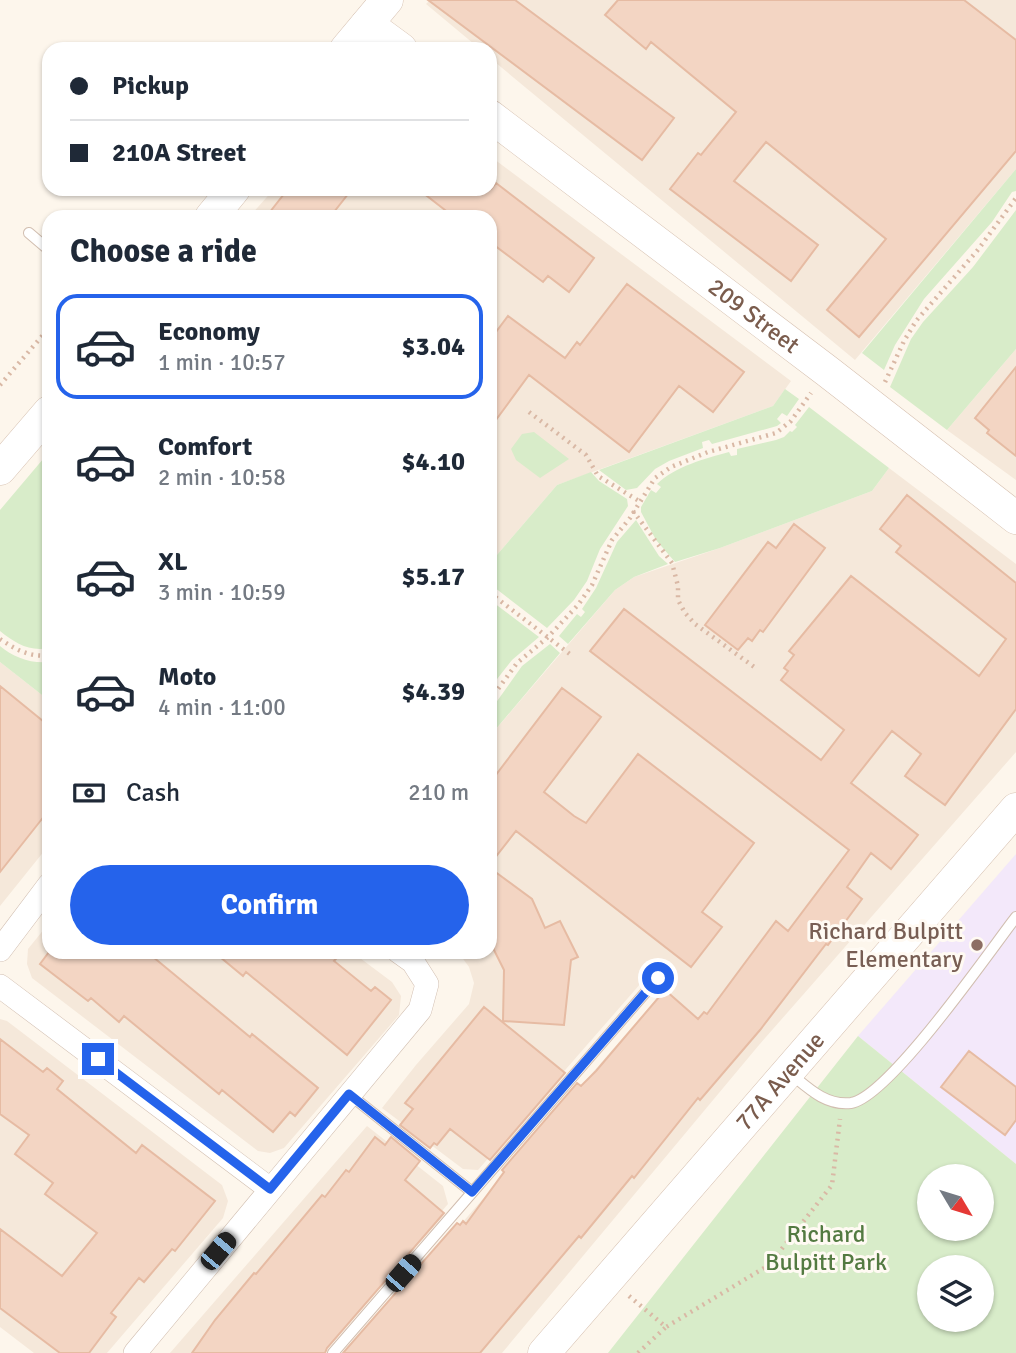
<!DOCTYPE html>
<html lang="en">
<head>
<meta charset="utf-8">
<style>
	:root { --surface:#fff; --page:#f2f2f3; --text:#1f2937; --muted:#747a83; --line:#e0e1e3; --accent:#2563eb }
	body { margin:0; font-family:Signika,sans-serif; background:var(--page); color:var(--text); height:100vh; display:flex; flex-direction:column; font-size:26px; white-space:nowrap }
	* { box-sizing:border-box; margin:0 }
	p { font-size:23px; color:var(--muted) }
	.icon { flex:none; width:38px; height:38px; fill:none; stroke:currentColor; stroke-width:2; stroke-linecap:round; stroke-linejoin:round }
	.map { position:relative; flex:1; overflow:hidden }
	.details { position:absolute; left:42px; top:210px; width:455px; height:749px; display:flex; flex-direction:column; background:var(--surface); border-radius:21px; box-shadow:0 2px 5px #0004 }
	.details>* { flex:none }
	.top-card { position:absolute; left:42px; top:42px; width:455px; height:154px; border-radius:21px; box-shadow:0 2px 5px #0004; display:grid; align-content:center; height:154px; padding:0 28px; background:var(--surface) }
	.needle { width:46px; rotate:128deg }
	.controls { position:absolute; left:917px; top:1164px; display:grid; gap:14px }
	.controls a { display:grid; place-items:center; width:77px; height:77px; border-radius:50%; background:var(--surface); box-shadow:0 2px 5px #0004; font-size:35px }
	.end { position:absolute; width:32px; height:32px; margin:-16px; border:9px solid #2563eb; background:#fff; box-shadow:0 0 0 4px #fff }
	.from { border-radius:50% }
	.car { position:absolute; width:21px; height:42px; margin:-21px -10px; border-radius:9px; box-shadow:0 0 5px 2px #0007; background:linear-gradient(#222 24%,#8ab4d8 0 40%,#222 0 76%,#8ab4d8 0 86%,#222 0) }
	.top-card b { display:flex; align-items:center; gap:24px; height:66px; font-size:26px }
	.top-card b+b { border-top:2px solid var(--line) }
	.top-card i { width:18px; height:18px; background:var(--text) }
	ul { padding:0; list-style:none }
	li { display:flex; align-items:center; gap:21px; height:105px; margin:0 14px 10px; padding:0 14px; border:4px solid transparent; border-radius:21px }
	li div { flex:1 }
	li b { display:block; font-size:26px }
	li em { font-style:normal; font-weight:800 }
	li.current { border-color:var(--accent) }
	li>.icon { width:63px; height:63px; stroke-width:1.5 }
	h2 { padding:0 28px; font-size:32px; line-height:84px }
	.pay { display:flex; align-items:center; gap:18px; height:77px; padding:0 28px; font-size:26px }
	.pay p { margin-inline-start:auto }
	.primary-button { display:flex; gap:14px; margin-top:auto; padding:14px 28px }
	.primary-button a { flex:1; height:80px; border-radius:42px; background:var(--accent); color:#fff; font-size:28px; font-weight:800; line-height:80px; text-align:center }
	.map>svg:first-child { display:block }
</style>
</head>
<body>
<div class="map">
<svg width="1016" height="1353" viewBox="0 0 1016 1353">
	<rect width="100%" height="100%" fill="#fdf6ec"/>
	<path fill="#f5e8da" d="M430 0H1016V169L855 360 490 58V49H480L426 4Z
		M490 156 791 381 773 406 557 485 490 563V217H249L274 189H490Z
		M1016 349V480L947 430Z
		M889 468 1016 564V752L759 1045 502 1353H349L673 980 655 967 478 1170 463 1169 382 1108 416 1065 469 1004 474 983 469 967 458 952H490V736L615 590 634 577 720 548 872 491Z
		M0 662 42 695 49 688V845L0 906Z
		M49 923V952H352L392 982 401 996 399 1015 284 1148 270 1153 258 1151 32 978 27 964 28 949Z
		M0 1019 7 1021 222 1185 228 1201 223 1218 107 1353H34L0 1327Z
		M367 1126 443 1186 448 1204 319 1353H170Z"/>
	<path fill="#f3e8fa" d="M1016 854V1164L858 1036Z"/>
	<path fill="#d8ecc9" fill-rule="evenodd" d="M1016 169V191L1012 192 992 222 924 299 895 345 884 370 862 353Z
		M1016 210V349L947 430 890 387 911 339 923 322 973 267Z
		M785 389 799 399 787 416 782 413 777 419 781 423 777 426 712 444 709 440 702 442 703 448 669 461 655 469 637 488 626 490 599 470 773 406Z
		M809 407 889 468 872 491 720 548 675 562 656 540 641 512V507L651 490 656 493 661 487 657 484C674 467 706 458 729 452L731 456 737 455V449L776 440 784 437 790 431 792 432 797 427 795 425Z
		M534 432 569 459 540 478 516 460 511 449 522 434Z
		M49 452V648C29 652 15 643 0 631V510Z
		M591 472 599 481 627 499 628 506 600 549 587 581 574 600 547 628 490 584V563L557 485Z
		M636 520 659 556 668 564 634 577 615 590 568 644 559 636 577 614 581 617 585 612 582 609 596 588 617 542Z
		M490 600 539 637 512 660 490 688Z
		M550 644 560 653 490 736V711L522 666Z
		M0 646C13 657 31 664 49 662V688L42 695 0 662Z
		M858 1036 1016 1164V1353H608ZM929 1176H982V1228H929ZM929 1267H982V1320H929Z"/>
	<path fill="#f3d5c3" stroke="#e6bba3" stroke-width="2" d="M428 0H515L674 118 642 160Z
		M618 0H964L1016 40V151L859 337 827 310 886 239 766 142 734 181 818 245 791 281 670 189 698 153 701 155 736 112 651 42 646 49 605 15Z
		M496 183 594 258 569 292 548 276 543 282 490 242V217H454L418 189H491Z
		M288 189H352L330 217H266Z
		M627 284 744 372 713 412 679 386 629 452 529 375 490 428V340L508 316 565 358 577 342 580 345Z
		M1016 367V456L987 433 989 430 975 418Z
		M907 495 1016 583V709L945 805 905 776 921 754 892 731 851 783 918 835 891 869 871 853 847 887 862 899 828 945 826 944 760 1030 700 1100 698 1098 634 1178 632 1176 581 1238 579 1236 480 1353H343L457 1223 460 1225 463 1221 466 1224 504 1172 502 1170 577 1083 581 1086 596 1071 665 990 698 1019 704 1012 707 1014 776 921 788 931 849 850 590 651 624 609 821 760 844 730 781 680 788 671 784 668 794 655 789 651 851 576 979 676 1006 639 896 552 901 546 880 529Z
		M794 524 825 548 763 632 760 630 752 641 748 638 738 650 705 625 768 542 776 548Z
		M0 686 49 726V810L0 872Z
		M562 688 601 717 544 792 574 816 586 823 638 754 754 843 702 912 722 927 691 967 516 831 490 864V777L492 780Z
		M490 868 532 899 545 928 560 921 578 957 571 960 564 1025 503 1021 504 970 490 942Z
		M49 952H147L250 1037 252 1034 318 1088 295 1116 290 1112 273 1132 222 1090 219 1094 124 1016 119 1022 91 998 88 1001 40 964Z
		M214 952H342L334 961 371 991 375 987 391 1000 347 1055 246 972 243 976Z
		M484 1007 565 1073 490 1160 450 1129 437 1145 434 1143 430 1148 400 1125 413 1109 405 1103Z
		M0 1039 43 1072 47 1068 63 1081 57 1089 136 1153 142 1145 215 1201 175 1251 172 1249 144 1282 139 1278 111 1313 116 1317 89 1353H60L0 1308V1229L62 1276 97 1233 45 1194 53 1183 15 1154 29 1135 0 1114Z
		M969 1051 1016 1087V1120L1005 1135 941 1087Z
		M375 1137 385 1145 391 1137 420 1161 405 1180 444 1213 327 1348 325 1353H192L215 1320 254 1273 256 1274 322 1195 325 1197 346 1170 349 1172Z"/>
	<g fill="none" stroke-linecap="round" stroke-linejoin="round">
		<g stroke="#d1beb0" stroke-width="12">
			<path id="lane" d="M29 233 49 250
				M791 1074C808 1088 826 1106 851 1103 889 1097 989 952 1016 917
				M349 1094 472 1192
				M333 1353 658 978"/>
		</g>
		<g stroke="#d1beb0" stroke-width="24">
			<path id="street" d="M0 950 49 885
				M0 986 270 1189
				M135 1353 420 1010 427 984 413 962 399 952"/>
		</g>
		<g stroke="#d6c0b0" stroke-width="33">
			<g id="secondary">
				<path d="M367 24 401 49"/>
				<path d="M346 49 387 0"/>
				<path id="s1" d="M490 116 827 371 1016 518"/>
				<path d="M211 217 234 189"/>
				<path d="M0 469 49 412"/>
				<path id="s2" d="M544 1353 1016 809"/>
			</g>
		</g>
		<path stroke="#d9b8a5" stroke-width="4.5" stroke-dasharray="2 5" stroke-linecap="butt" d="M885 382 904 341 916 321 977 251 1016 198
			M0 385 49 328
			M529 412 586 455 598 476 639 501
			M633 511 672 563 678 586V600L685 613 695 624 757 669
			M490 593 571 655
			M0 639C15 649 30 658 49 655
			M490 700 517 663 548 637 578 605 592 585 612 540 630 518 655 478 671 467 708 452 776 433 791 421 811 393
			M629 1296 666 1327 769 1265 832 1185 840 1119
			M638 1353 666 1327"/>
		<use href="#lane" stroke="#fff" stroke-width="10"/>
		<use href="#street" stroke="#fff" stroke-width="23"/>
		<use href="#secondary" stroke="#fff" stroke-width="32"/>
	</g>
	<g fill="none" stroke-linecap="round" stroke-linejoin="round">
		<path stroke="#2563eb" stroke-width="9" d="M98 1059 270 1189 349 1094 472 1192 658 978"/>
	</g>
	<circle fill="#8d6e63" stroke="#fffaf3" stroke-width="2.5" cx="977" cy="945" r="7"/>
	<g text-anchor="middle" stroke-width="6" stroke-linejoin="round" paint-order="stroke">
		<g font-size="24" fill="#7a5c4d" stroke="#fffaf3">
			<text dy="8" stroke="none"><textPath href="#s1" startOffset="331">209 Street</textPath></text>
			<text dy="8" stroke="none"><textPath href="#s2" startOffset="360">77A Avenue</textPath></text>
		</g>
		<g font-size="24" fill="#785e54" stroke="#fffaf3" text-anchor="end">
			<text x="963" y="939">Richard Bulpitt<tspan x="963" dy="28">Elementary</tspan></text>
		</g>
		<g font-size="24" fill="#537a41" stroke="#fffaf3">
			<text x="826" y="1242">Richard<tspan x="826" dy="28">Bulpitt Park</tspan></text>
		</g>
	</g>
</svg>
<div class="controls">
<a><svg class="needle" viewBox="-14 -14 28 28"><path d="M0-13l5 13h-10z" fill="#e53935"/><path d="M0 13l5-13h-10z" fill="#747a83"/></svg></a>
<a><svg class="icon" aria-label="layers" viewBox="0 0 24 24"><path d="M12 4l9 5-9 5-9-5zM3 14l9 5 9-5"/></svg></a>
</div>
<i class="end from" style="left:658px;top:978px"></i>
<i class="end" style="left:98px;top:1059px"></i>
<i class="car" style="left:218px;top:1251px;rotate:40deg"></i>
<i class="car" style="left:403px;top:1273px;rotate:41deg"></i>
<div class="top-card">
<b><i class="from"></i>Pickup</b>
<b><i></i>210A Street</b>
</div>
<section class="details">
<h2>Choose a ride</h2>
<ul>
<li class="current"><svg class="icon" aria-label="car" viewBox="0 0 24 24"><path d="M5 17H2v-5l4-1 3-4h7l3 4 3 1v5h-3M9 17h6M6 11h13"/><circle cx="7" cy="17" r="2"/><circle cx="17" cy="17" r="2"/></svg><div><b>Economy</b><p>1 min · 10:57</p></div><em>$3.04</em></li>
<li><svg class="icon" aria-label="car" viewBox="0 0 24 24"><path d="M5 17H2v-5l4-1 3-4h7l3 4 3 1v5h-3M9 17h6M6 11h13"/><circle cx="7" cy="17" r="2"/><circle cx="17" cy="17" r="2"/></svg><div><b>Comfort</b><p>2 min · 10:58</p></div><em>$4.10</em></li>
<li><svg class="icon" aria-label="car" viewBox="0 0 24 24"><path d="M5 17H2v-5l4-1 3-4h7l3 4 3 1v5h-3M9 17h6M6 11h13"/><circle cx="7" cy="17" r="2"/><circle cx="17" cy="17" r="2"/></svg><div><b>XL</b><p>3 min · 10:59</p></div><em>$5.17</em></li>
<li><svg class="icon" aria-label="car" viewBox="0 0 24 24"><path d="M5 17H2v-5l4-1 3-4h7l3 4 3 1v5h-3M9 17h6M6 11h13"/><circle cx="7" cy="17" r="2"/><circle cx="17" cy="17" r="2"/></svg><div><b>Moto</b><p>4 min · 11:00</p></div><em>$4.39</em></li>
</ul>
<div class="pay"><svg class="icon" aria-label="cash" viewBox="0 0 24 24"><path d="M3 7h18v10H3z"/><circle cx="12" cy="12" r="2"/></svg>Cash<p>210 m</p></div>
<div class="primary-button"><a>Confirm</a></div>
</section>
</div>
</body>
</html>
